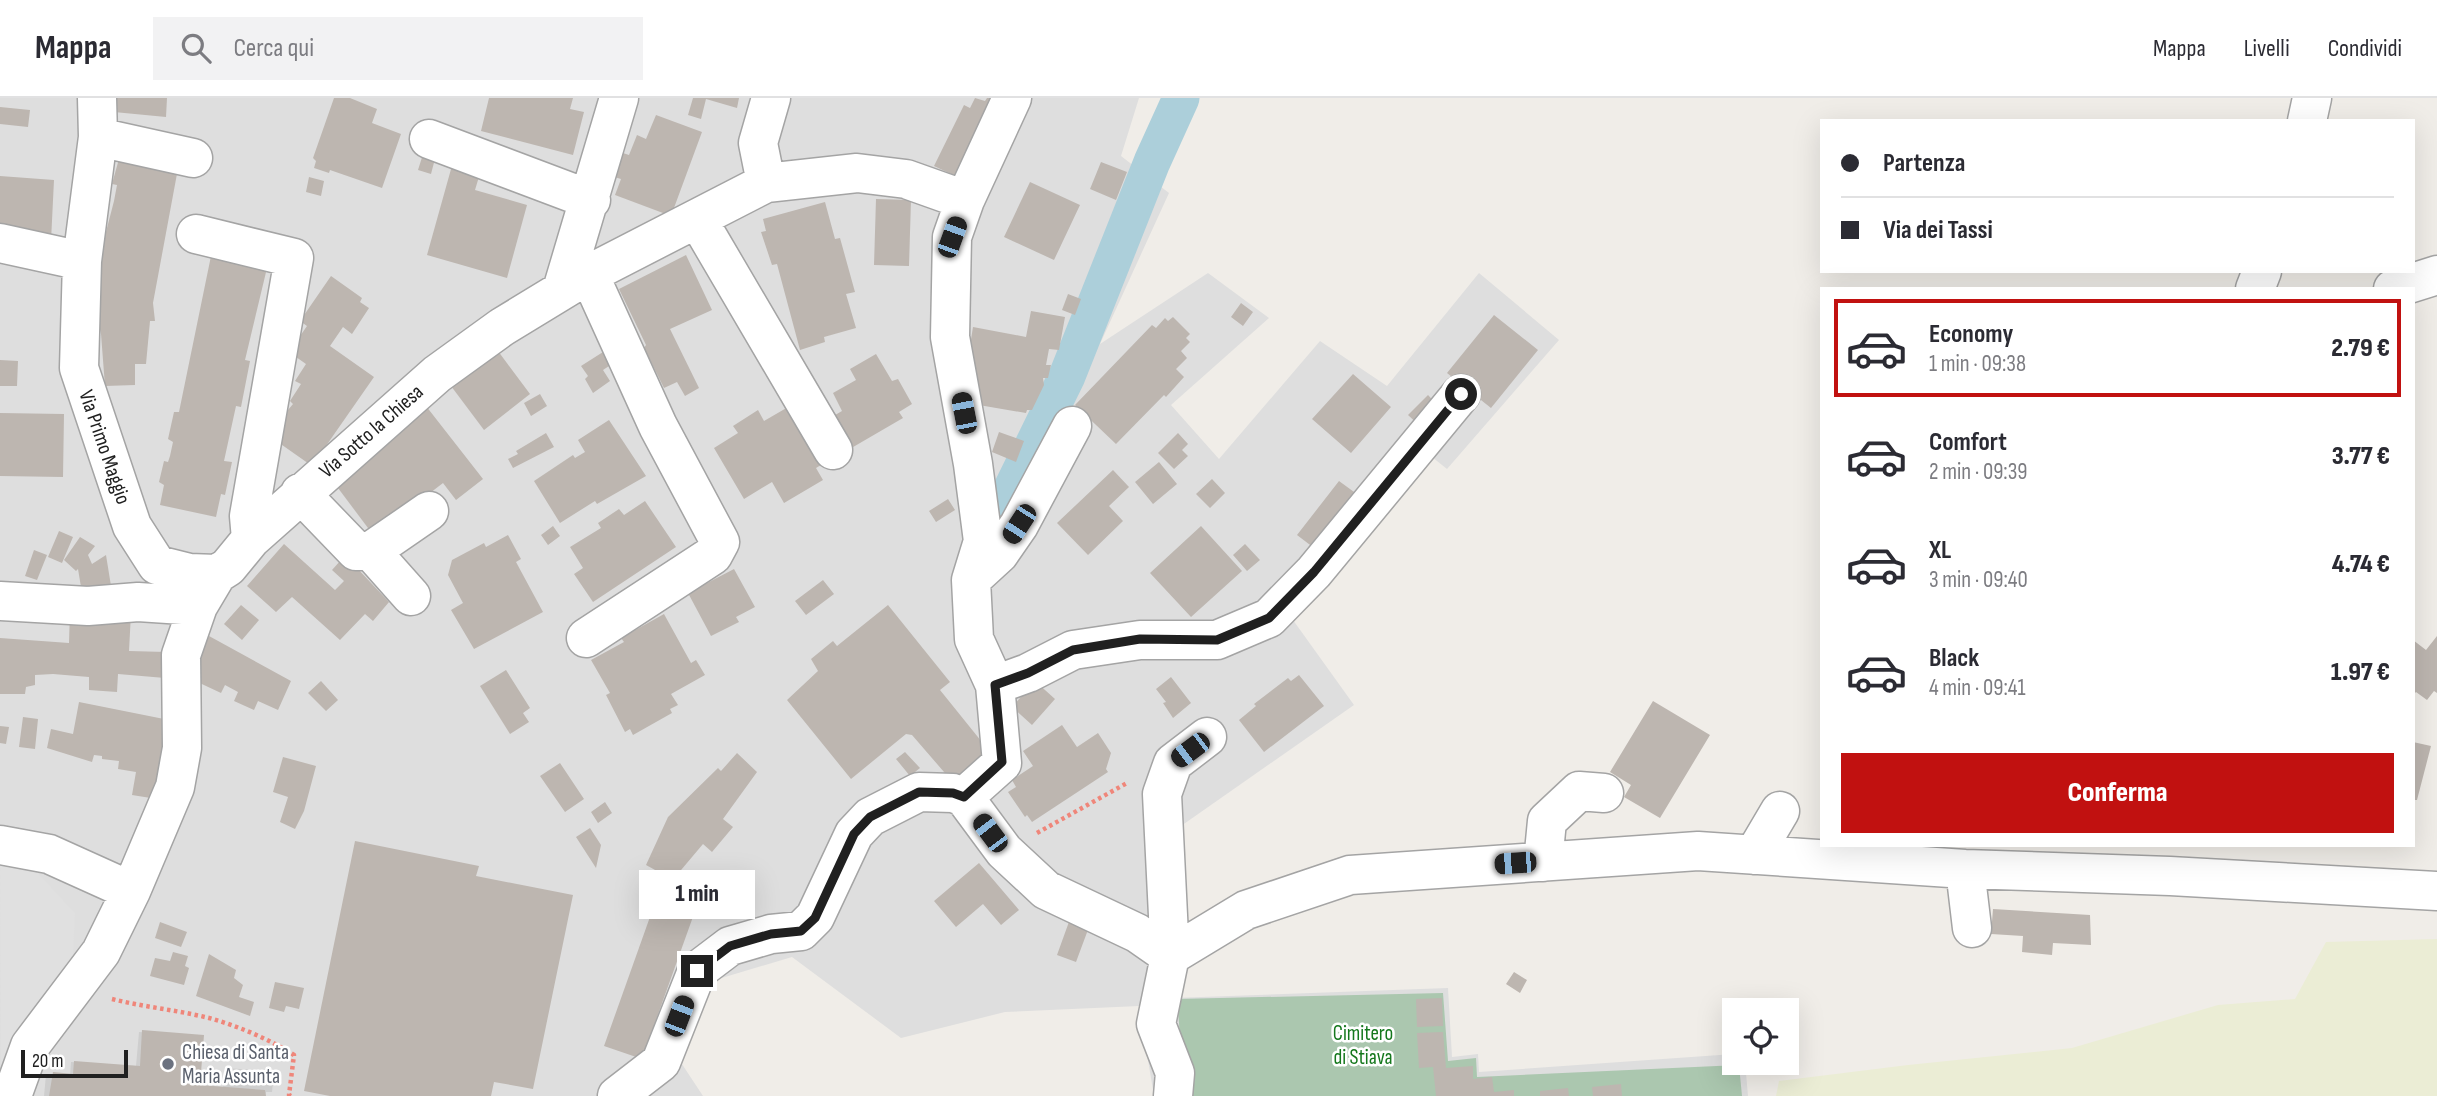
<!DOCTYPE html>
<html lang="it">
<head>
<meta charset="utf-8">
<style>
	:root { --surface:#fff; --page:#f2f2f3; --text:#2b2b33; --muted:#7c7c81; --line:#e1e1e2; --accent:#c11110 }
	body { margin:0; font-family:"Sofia Sans Condensed",sans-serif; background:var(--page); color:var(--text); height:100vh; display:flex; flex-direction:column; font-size:26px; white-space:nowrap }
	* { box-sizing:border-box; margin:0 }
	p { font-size:23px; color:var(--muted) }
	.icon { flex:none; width:38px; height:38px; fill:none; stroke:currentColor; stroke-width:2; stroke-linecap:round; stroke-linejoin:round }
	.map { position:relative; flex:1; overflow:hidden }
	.side { position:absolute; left:1820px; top:189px; width:595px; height:560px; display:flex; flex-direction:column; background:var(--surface); border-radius:0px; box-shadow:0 7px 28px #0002 }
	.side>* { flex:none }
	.top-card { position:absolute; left:1820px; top:21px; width:595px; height:154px; border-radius:0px; box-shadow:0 7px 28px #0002; display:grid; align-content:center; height:154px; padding:0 21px; background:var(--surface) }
	.buttons { position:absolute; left:1722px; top:900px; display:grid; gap:14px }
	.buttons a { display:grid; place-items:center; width:77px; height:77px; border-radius:0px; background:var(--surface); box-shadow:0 7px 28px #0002; font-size:35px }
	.scale { position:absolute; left:21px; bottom:18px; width:107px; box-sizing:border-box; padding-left:7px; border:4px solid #202020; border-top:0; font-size:19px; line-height:24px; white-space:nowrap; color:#202020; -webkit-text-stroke:5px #fff; paint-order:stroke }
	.end { position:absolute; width:32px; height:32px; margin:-16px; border:9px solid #202020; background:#fff; box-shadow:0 0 0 4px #fff }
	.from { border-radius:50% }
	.bubble { position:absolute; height:49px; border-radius:0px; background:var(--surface); box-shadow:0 7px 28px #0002; font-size:23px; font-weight:800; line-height:49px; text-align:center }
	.car { position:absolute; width:21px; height:42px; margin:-21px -10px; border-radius:9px; box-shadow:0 0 5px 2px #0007; background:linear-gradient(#222 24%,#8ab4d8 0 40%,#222 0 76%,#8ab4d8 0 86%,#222 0) }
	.top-card b { display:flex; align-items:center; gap:24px; height:66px; font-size:26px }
	.top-card b+b { border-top:2px solid var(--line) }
	.top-card i { width:18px; height:18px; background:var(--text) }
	ul { padding:12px 0 0; list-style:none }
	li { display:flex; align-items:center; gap:21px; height:98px; margin:0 14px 10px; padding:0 7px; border:4px solid transparent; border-radius:0px }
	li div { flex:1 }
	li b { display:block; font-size:26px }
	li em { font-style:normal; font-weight:800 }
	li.active { border-color:var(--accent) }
	li>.icon { width:63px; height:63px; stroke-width:1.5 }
	.button { display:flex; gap:14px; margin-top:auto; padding:14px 21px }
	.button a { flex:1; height:80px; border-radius:0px; background:var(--accent); color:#fff; font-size:28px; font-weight:800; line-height:80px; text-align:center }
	header { display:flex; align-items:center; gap:42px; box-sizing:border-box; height:98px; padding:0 35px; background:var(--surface); border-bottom:2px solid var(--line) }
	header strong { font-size:33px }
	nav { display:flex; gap:38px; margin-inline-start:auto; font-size:24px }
	.search { width:490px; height:63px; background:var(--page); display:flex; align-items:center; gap:18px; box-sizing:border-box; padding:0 24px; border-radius:0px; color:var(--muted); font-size:26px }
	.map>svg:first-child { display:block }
</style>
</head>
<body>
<header>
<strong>Mappa</strong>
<div class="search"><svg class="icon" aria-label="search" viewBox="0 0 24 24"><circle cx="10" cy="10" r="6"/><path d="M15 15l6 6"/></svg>Cerca qui</div>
<nav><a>Mappa</a><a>Livelli</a><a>Condividi</a></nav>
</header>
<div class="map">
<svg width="2437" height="998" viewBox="0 0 2437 998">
	<rect width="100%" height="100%" fill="#f0ede8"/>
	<path fill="#dedede" d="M0 0H1139L1121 58 1169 95 1100 246 1208 175 1269 220 1171 307 1219 361 1320 243 1387 288 1479 175 1559 242 1447 371 1427 355 1293 522 1354 607 1181 728 1173 900 1448 890 1452 959 1478 956 1479 974 1734 956V964H1745L1748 998H1154L1139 908 1005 914 901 940 792 859 705 885 676 957 703 998H0Z"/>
	<path fill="#cecece" d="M139 934 202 938 198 988 223 989 225 970 274 973 272 994H266L265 998H44L46 977 70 978 71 964 136 968Z"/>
	<path fill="#ebedd5" d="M2437 841V998H1776L1779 983 1908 967 2072 950 2218 907 2295 901 2326 844Z"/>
	<path fill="#abc7af" d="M1443 895 1448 963 1476 960 1477 979 1739 967 1742 998H1185L1177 901Z"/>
	<path fill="#e0e0e0" d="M0 726 47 734 38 775 75 815 73 857 1 970Z"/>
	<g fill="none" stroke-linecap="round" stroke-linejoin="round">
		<path stroke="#accfda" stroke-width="37" d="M989 437 1067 278 1152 64 1181 0"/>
	</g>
	<path fill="#bdb6b0" d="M115 0H167L166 19 114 14Z
		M334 0H350L377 11 372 25 401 36 382 90 330 72 329 75 314 70 316 63 313 60Z
		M489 0H573L570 11 584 14 573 57 481 33Z
		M693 0H739L737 10 706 1 701 21 688 17Z
		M975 0 985 3 987 0H1005L964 82 934 68 964 7 970 10Z
		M0 9 30 12 28 29 0 26Z
		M656 17 702 34 671 118 615 97 621 81 611 78 620 54 629 57 637 37 646 41Z
		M122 50 179 65 153 205 155 223H150L146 266H135V287L105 288 101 236 91 192 114 103 117 87 112 86Z
		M424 53 436 57 431 76 418 72Z
		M453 64 481 72 475 92 527 107 507 180 427 157Z
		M1101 64 1127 74 1116 102 1090 91Z
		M0 78 54 82 51 143 0 139Z
		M309 79 324 83 321 98 306 94Z
		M1030 84 1080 107 1054 162 1004 139Z
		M876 101 911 102 909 168 874 167Z
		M825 104 835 141 840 140 855 194 846 196 856 230 824 239 825 244 800 252 777 166 772 167 761 134 766 133 763 121Z
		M686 157 712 212 670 231 699 290 685 298 677 284 664 290 644 250 646 247 619 191Z
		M211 158 267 170 245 262 250 263 241 309 236 308 224 363 232 364 225 397 221 396 216 419 160 407 164 387 159 384 164 363 168 364 170 358 173 344 168 341 174 314H179Z
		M331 178 362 200 360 204 369 210 352 236 343 229 330 248 374 279 312 368 275 342 278 324 293 306 290 303 301 286 295 283 306 266 289 254 307 228 300 223Z
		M1068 196 1081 201 1075 217 1062 212Z
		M1241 205 1253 214 1243 228 1231 219Z
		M1031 213 1065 219 1059 252 1049 251 1046 267H1051L1048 280H1043L1044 287 1032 312H1027L1026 315 973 306 967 266 973 229 1026 239Z
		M1494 217 1538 252 1491 310 1447 275Z
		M1173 219 1190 236 1186 240 1190 244 1181 253 1187 260 1176 271 1184 279 1166 299 1164 297 1116 346 1075 307 1152 227 1156 230 1165 220 1168 223Z
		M498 253 530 296 484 332 451 288Z
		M603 254 612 266 603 272 610 283 593 295 585 281 588 278 581 268Z
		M876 256 892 283 898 281 912 306 899 314 903 320 848 352 830 320 842 313 833 295 856 282 850 271Z
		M0 262 18 263 17 288H0Z
		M1353 276 1391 309 1351 355 1312 321Z
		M540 296 547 308 531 318 524 305Z
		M1428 297 1440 310 1421 329 1408 317Z
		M795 305 814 356 821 367 816 370 823 382 784 405 772 384 744 401 714 350 738 335 733 328 758 312 764 323Z
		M426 308 483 381 456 402 443 385 374 438 338 390 395 340Z
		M0 315 64 316 63 379 0 378Z
		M609 322 646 378 597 406 595 403 560 425 534 383 573 357 575 360 585 354 578 342Z
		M999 334 1024 343 1016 364 992 354Z
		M546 335 554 349 513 370 508 361 518 356 516 353Z
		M1178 335 1188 346 1182 352 1188 358 1174 371 1158 355Z
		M1159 364 1177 386 1153 406 1135 384Z
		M1113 372 1129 389 1109 408 1123 423 1088 457 1057 425Z
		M1212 381 1225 395 1210 410 1196 396Z
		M1339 383 1365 402 1322 456 1297 437Z
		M948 401 955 412 936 424 929 413Z
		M645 403 676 449 593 504 574 476 583 470 570 449 601 430 598 425 619 411 624 417Z
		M553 428 560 438 548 447 541 437Z
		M1201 428 1242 473 1191 519 1150 475Z
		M59 433 73 439 62 465 48 459Z
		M508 437 521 461 516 464 543 514 474 551 451 512 463 505 448 477 452 462 484 445 486 449Z
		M80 439 95 448 88 457 92 466 106 457 111 488 81 489 78 471 76 473 64 462Z
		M284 446 335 492 344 483 332 472 341 462 352 472 356 469 389 504 373 523 365 516 340 542 292 499 276 514 247 488Z
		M1245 446 1260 462 1247 473 1233 457Z
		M34 452 47 457 37 482 25 478Z
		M734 471 755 509 736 519 739 524 711 538 688 495Z
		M823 482 834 496 806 517 795 503Z
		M241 507 259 522 242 542 224 526Z
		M888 507 950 584 940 592 994 659 957 689 912 637 906 636 851 681 787 602 818 573 811 561 833 543 837 548Z
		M70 513 131 515 129 553 166 554 165 580 118 576 117 594 89 592V579L53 576 35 577V587L26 589 25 596H0V540L69 545Z
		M664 516 691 565 696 562 705 577 671 596 678 607 670 611 672 615 633 637 630 631 625 634 606 597 610 595 591 562 624 544 621 540Z
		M209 538 291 583 278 612 258 603 254 612 234 603 238 594 225 587 221 595 189 580Z
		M2437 538V595L2434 593 2427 602 2416 594 2413 597V542L2426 552Z
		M506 572 530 610 523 615 529 624 510 636 480 588Z
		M1299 577 1324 608 1264 654 1239 622 1256 608 1254 606 1288 580 1291 583Z
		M1171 579 1191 605 1173 620 1163 605 1166 604 1156 591Z
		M321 583 338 602 326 613 308 595Z
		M1035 583 1055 601 1032 627 1012 609Z
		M1653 603 1710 637 1660 720 1624 699 1631 687 1610 674Z
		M79 604 169 622 157 701 132 697 136 674 118 671 119 663 102 661V658L94 657 92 664 47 650 51 631 73 636Z
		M23 619 38 621 35 651 19 649Z
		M1062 627 1077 649 1098 635 1111 655 1106 671 1108 674 1032 724 1027 717 1025 719 1008 694 1016 689 1012 682 1033 668 1023 653Z
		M0 628 9 629 6 646 0 645Z
		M2413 644 2431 648 2417 702H2413Z
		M905 654 920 670 910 678 896 661Z
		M737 655 757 674 723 721 733 729 712 754 703 746 676 778 668 775 666 778 646 767 668 719 718 670 721 673Z
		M283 659 316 668 304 713 295 731 280 724 288 699 273 694Z
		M560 665 584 701 565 714 540 678Z
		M605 704 612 715 598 725 591 714Z
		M590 730 601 747 596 770 576 739Z
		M355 743 479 768 476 778 573 797 533 991 494 984 491 998H330L304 993Z
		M979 765 1019 812 1001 827 983 806 956 829 934 803Z
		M661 788 699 802 642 961 604 948Z
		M1993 811 2090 817 2091 847 2053 845 2052 857 2022 854 2023 838 1991 836Z
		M1070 821 1089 829 1076 864 1057 857Z
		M160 824 187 834 181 849 155 840Z
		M173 854 188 858 185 868 189 870 184 887 150 878 155 860 170 863Z
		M209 856 236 872 234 880 243 887 239 899 254 904 250 918 196 898Z
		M1514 874 1527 882 1520 895 1506 886Z
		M275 884 304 890 299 911 286 908 284 914 269 910Z
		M1442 900 1443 928 1417 929 1416 901Z
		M142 932 204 937 200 987 265 992 266 998H49L53 974 73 976 74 963 140 968Z
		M1443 934 1446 970 1473 968V981L1492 979 1494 994 1514 992V998H1436L1433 969 1419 970 1417 935Z
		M1621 986 1622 998H1593L1592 989Z
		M1568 990 1569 998H1540V993Z"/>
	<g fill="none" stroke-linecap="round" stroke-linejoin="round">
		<g stroke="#a4a4a4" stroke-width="41">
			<path id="minor" d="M97 0 98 39 82 163 79 270 132 428 157 467 189 475 217 476
				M2307 23 2312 0
				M98 39 193 60
				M429 41 591 102
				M766 85 758 45 771 0
				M698 122 833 352
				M196 136 294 160 249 418 251 441
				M0 145 82 163
				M2255 191 2262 173
				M2393 191 2437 177
				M562 192 619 0
				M300 395 356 453H371L411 498
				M371 453 429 413
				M975 478 999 456 1019 427 1072 328
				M0 503 88 508 138 504 198 508
				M586 540 713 457 720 444 658 328 589 176
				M995 587 1028 575 1073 552 1140 542H1217L1269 520 1314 474 1461 296
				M964 699 1004 753 1046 792 1137 835 1170 858
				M0 747 49 756 131 793
				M1754 757 1780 713
				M1543 764 1547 723 1579 693 1604 695
				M1965 771 1972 830
				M1170 858 1162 696 1173 665 1207 639
				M12 998 30 948 101 854 131 793 175 689 182 650 181 557 198 508 217 476 228 469 251 441 437 276 502 229 589 176 766 85 857 75 906 81 965 102 1012 0
				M617 998 661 964 697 873 730 848 771 836 801 833 815 819 854 736 870 719 919 694 953 695 964 699 1002 665 995 587 974 541 971 482 983 443 973 366 950 239 952 139 965 102
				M1173 998 1175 975 1156 926 1170 858 1246 812 1350 777 1698 753 1965 771 2170 778 2437 793"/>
		</g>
		<path stroke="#ef867a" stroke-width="4.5" stroke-dasharray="3.5 3.5" stroke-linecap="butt" d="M1037 735 1127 685
			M112 901C144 909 177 912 209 920 238 928 269 941 294 957L289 997 291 998"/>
		<use href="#minor" stroke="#fff" stroke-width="38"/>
	</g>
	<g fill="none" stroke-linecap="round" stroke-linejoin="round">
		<path stroke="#202020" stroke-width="9" d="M697 873 730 848 771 836 801 833 815 820 854 736 870 719 919 694 953 695 964 699 1002 664 995 587 1028 575 1073 552 1140 541 1217 542 1269 520 1314 474 1461 296"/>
	</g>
	<circle fill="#6b7280" stroke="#fff" stroke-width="2.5" cx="168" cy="966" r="7"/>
	<g text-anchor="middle" stroke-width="5" stroke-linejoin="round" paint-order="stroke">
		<g font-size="21" fill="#202020" stroke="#fff">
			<text transform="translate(371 333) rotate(-41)" y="7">Via Sotto la Chiesa</text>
			<text transform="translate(105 349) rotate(71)" y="7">Via Primo Maggio</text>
		</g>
		<g font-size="21" fill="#15781d" stroke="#fff">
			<text x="1363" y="942">Cimitero<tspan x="1363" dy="24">di Stiava</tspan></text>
		</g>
		<g font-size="21" fill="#5b616d" stroke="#fff" text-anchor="start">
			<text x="182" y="961">Chiesa di Santa<tspan x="182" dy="24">Maria Assunta</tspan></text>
		</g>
	</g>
</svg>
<div class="buttons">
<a><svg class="icon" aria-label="locate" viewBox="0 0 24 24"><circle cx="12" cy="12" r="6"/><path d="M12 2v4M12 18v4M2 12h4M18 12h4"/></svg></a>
</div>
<div class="scale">20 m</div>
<i class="end from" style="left:1461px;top:296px"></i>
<i class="end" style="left:697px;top:873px"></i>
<div class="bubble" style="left:639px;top:772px;width:116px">1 min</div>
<i class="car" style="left:952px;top:139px;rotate:20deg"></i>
<i class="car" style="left:964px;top:315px;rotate:349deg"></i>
<i class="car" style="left:1019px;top:426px;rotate:213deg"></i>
<i class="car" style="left:1190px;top:652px;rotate:233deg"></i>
<i class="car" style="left:990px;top:735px;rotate:323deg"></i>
<i class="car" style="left:1515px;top:765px;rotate:266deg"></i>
<i class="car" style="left:679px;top:918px;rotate:21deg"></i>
<div class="top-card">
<b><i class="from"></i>Partenza</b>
<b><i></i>Via dei Tassi</b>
</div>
<section class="side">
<ul>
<li class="active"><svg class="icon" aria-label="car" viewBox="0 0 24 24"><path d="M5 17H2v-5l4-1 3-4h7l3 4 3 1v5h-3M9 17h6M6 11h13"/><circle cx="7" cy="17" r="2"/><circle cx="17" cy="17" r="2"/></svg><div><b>Economy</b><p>1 min · 09:38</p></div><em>2.79 €</em></li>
<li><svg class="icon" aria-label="car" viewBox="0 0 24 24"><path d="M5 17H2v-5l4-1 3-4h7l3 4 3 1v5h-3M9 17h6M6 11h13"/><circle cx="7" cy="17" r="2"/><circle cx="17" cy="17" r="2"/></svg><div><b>Comfort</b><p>2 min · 09:39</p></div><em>3.77 €</em></li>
<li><svg class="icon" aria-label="car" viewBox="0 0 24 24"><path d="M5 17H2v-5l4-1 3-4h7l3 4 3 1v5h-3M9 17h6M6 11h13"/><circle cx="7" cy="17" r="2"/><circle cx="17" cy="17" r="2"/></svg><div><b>XL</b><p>3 min · 09:40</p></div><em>4.74 €</em></li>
<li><svg class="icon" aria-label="car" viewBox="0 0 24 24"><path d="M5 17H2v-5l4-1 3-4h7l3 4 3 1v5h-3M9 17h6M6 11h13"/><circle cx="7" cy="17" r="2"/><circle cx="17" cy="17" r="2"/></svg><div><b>Black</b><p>4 min · 09:41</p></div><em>1.97 €</em></li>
</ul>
<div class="button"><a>Conferma</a></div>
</section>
</div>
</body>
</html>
